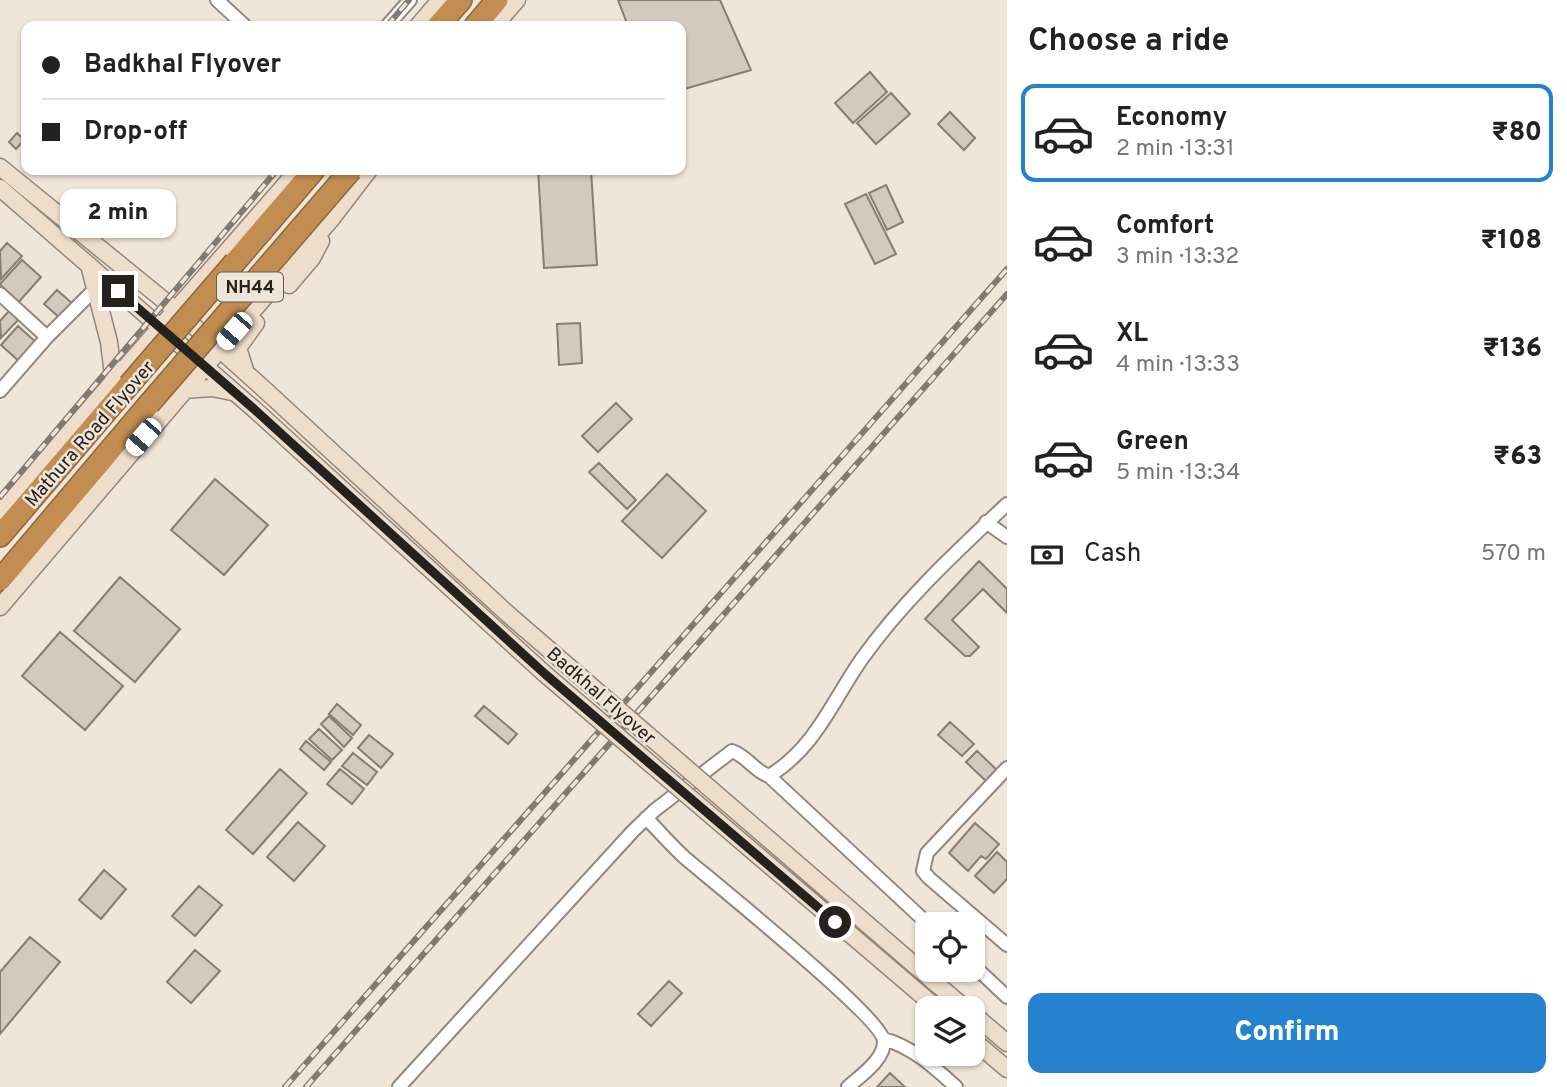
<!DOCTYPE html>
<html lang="en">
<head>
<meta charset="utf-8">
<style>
	:root { --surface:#fff; --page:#f6f6f6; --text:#222; --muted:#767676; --line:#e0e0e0; --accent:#2482cf }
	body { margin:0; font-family:Overpass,sans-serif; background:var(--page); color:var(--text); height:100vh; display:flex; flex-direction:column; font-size:26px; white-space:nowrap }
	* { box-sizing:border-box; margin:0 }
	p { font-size:23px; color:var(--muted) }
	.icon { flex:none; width:38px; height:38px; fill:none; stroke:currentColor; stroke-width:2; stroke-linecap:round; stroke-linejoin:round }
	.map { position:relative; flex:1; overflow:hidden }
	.details { display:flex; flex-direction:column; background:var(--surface); width:560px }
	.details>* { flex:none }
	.top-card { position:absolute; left:21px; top:21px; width:665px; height:154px; border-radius:14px; box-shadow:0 2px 5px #0004; display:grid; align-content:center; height:154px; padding:0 21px; background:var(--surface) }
	.fabs { position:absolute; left:915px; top:912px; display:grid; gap:14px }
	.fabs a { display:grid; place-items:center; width:70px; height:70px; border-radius:14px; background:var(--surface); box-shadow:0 2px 5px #0004; font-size:35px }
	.end { position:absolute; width:32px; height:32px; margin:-16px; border:9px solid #25211d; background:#fff; box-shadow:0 0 0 4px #fff }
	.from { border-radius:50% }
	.bubble { position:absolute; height:49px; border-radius:14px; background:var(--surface); box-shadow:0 2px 5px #0004; font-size:23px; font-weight:800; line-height:49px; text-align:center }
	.car { position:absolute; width:21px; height:42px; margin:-21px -10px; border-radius:9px; box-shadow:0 0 5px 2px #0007; background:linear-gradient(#fff 24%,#345 0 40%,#fff 0 76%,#345 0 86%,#fff 0) }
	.top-card b { display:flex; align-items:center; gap:24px; height:66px; font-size:26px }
	.top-card b+b { border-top:2px solid var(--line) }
	.top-card i { width:18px; height:18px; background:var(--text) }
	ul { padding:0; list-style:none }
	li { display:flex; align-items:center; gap:21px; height:98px; margin:0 14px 10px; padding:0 7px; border:4px solid transparent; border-radius:14px }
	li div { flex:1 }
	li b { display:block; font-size:26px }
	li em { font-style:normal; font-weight:800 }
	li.selected { border-color:var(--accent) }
	li>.icon { width:63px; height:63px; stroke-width:1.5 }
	h2 { padding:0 21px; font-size:32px; line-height:84px }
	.pay { display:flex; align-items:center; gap:18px; height:77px; padding:0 21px; font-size:26px }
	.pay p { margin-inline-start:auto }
	.action { display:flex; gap:14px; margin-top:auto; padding:14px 21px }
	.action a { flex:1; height:80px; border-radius:14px; background:var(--accent); color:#fff; font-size:28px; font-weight:800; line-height:80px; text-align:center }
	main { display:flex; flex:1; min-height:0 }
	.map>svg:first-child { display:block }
</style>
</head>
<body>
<main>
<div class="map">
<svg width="1007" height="1087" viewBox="0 0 1007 1087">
	<rect width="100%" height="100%" fill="#f0e5d9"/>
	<path fill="#d4c9be" stroke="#877d73" stroke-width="2" d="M618 0H720L751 70 681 90V26H628Z
		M870 72 887 92 853 123 835 103Z
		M891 93 910 114 876 144 857 123Z
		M950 112 975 138 964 150 938 124Z
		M17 133 24 140 16 149 9 142Z
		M538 170H591L597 265 544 268Z
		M886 185 903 222 887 230 869 193Z
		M866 194 896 254 875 264 845 204Z
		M7 243 22 256 1 279 0 251Z
		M22 260 41 277 17 304 0 284Z
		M57 290 73 304 60 318 44 304Z
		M9 311 18 320 1 338 0 321Z
		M580 323 582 363 559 365 557 324Z
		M18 326 38 344 21 363 1 345Z
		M616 403 632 419 598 452 582 436Z
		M599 463 636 500 627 509 589 472Z
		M667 474 706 511 662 558 622 521Z
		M215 479 268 525 224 575 171 530Z
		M979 561 1007 589V613L983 589 952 620 979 647 970 656H965L925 619Z
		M120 577 180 629 135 682 74 631Z
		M60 632 123 686 85 730 22 676Z
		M337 704 361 725 353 735 329 714Z
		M484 706 517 734 508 744 475 716Z
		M329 716 352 738 344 747 321 724Z
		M950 722 974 744 962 756 938 735Z
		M319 729 342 750 332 760 309 739Z
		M369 735 393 754 381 768 358 748Z
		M306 741 331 762 324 770 300 749Z
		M977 751 999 772 988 783 966 762Z
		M353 753 377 772 367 785 342 766Z
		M280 769 307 793 253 854 226 830Z
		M340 769 364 789 352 804 327 784Z
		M298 822 325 846 294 881 267 857Z
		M975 823 999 844 986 859 981 856 968 871 949 853Z
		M997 852 1007 862V879L994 893 975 876Z
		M104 870 126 889 101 919 79 900Z
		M199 886 222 905 195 936 172 916Z
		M30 937 60 962 0 1034V972Z
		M195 950 220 971 191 1003 167 982Z
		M669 981 682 993 651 1026 638 1014Z
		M890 1073 905 1087H877Z"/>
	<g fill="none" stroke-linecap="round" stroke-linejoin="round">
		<g stroke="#91877d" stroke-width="16">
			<path id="street" d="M217 0 245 26
				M387 26 410 0
				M0 294 47 337
				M0 391 47 337 95 289
				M986 522 1007 537
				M1007 768 927 853 923 871 929 878 1007 945
				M769 776 928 924
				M646 818C659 831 671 845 684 857 712 881 884 1019 884 1042 884 1060 860 1076 848 1087
				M973 965 1007 997
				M884 1039C914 1048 934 1067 956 1087
				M399 1087 633 831 655 810 732 751C747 756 754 771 769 776 815 748 832 702 861 660 902 602 955 553 1007 504"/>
		</g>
		<g stroke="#91877d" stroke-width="19">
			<path id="secondary" d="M418 26 440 0
				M494 26 517 0
				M0 167 177 311 265 390
				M0 188 254 409
				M89 265 109 342 114 383
				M289 285 312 258 321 241
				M245 370 238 348 256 323
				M183 390 212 388 232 392
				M0 511 298 170
				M0 607 333 217 369 170
				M933 981 965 1008
				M918 992 936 1008
				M973 1014 1007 1043
				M973 1040 1007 1069"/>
		</g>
		<g stroke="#8b673e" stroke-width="24">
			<path id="highway" d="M438 26 461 0
				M475 26 497 0
				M235 262 314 170
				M0 536 129 385
				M0 580 149 404"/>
		</g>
		<use href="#street" stroke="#fff" stroke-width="12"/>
		<use href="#secondary" stroke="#edddca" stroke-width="16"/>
		<use href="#highway" stroke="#c28d50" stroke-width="21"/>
		<g stroke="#817a72" stroke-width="6">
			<path id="rail" d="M387 26 409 0
				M0 497 277 170
				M285 1087 1007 269
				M306 1087 1007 294"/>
		</g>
		<use href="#rail" stroke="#f0e5d9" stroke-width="3.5" stroke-dasharray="10" stroke-linecap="butt"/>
		<g stroke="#91877d" stroke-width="19" stroke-linecap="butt">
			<path id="secondary-bridge" d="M265 390 509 615 933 981
				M254 409 545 674 918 992"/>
		</g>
		<g stroke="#8b673e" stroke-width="24" stroke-linecap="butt">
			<path id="highway-bridge" d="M129 385 235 262
				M149 404 351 170"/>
		</g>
		<use href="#secondary-bridge" stroke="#edddca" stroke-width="16"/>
		<use href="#highway-bridge" stroke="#c28d50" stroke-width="21"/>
	</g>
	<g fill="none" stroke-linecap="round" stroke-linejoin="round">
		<path stroke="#25211d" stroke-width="9" d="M118 291 254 409 545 674 835 922"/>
	</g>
	<g text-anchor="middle" stroke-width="5" stroke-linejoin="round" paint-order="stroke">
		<rect fill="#f0e5d9" stroke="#625c55" stroke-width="2" x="217" y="272.5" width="66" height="29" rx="5"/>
		<g font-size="18" font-weight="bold" fill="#25211d">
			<text x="250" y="293">NH44</text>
		</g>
		<g font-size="19" fill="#25211d" stroke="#f0e5d9">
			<text transform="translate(89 433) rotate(-49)" y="7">Mathura Road Flyover</text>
			<text transform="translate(602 695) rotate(41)" y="7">Badkhal Flyover</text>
		</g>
	</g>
</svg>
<div class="fabs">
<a><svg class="icon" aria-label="locate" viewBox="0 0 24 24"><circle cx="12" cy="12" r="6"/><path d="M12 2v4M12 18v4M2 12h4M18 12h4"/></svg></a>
<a><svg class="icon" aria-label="layers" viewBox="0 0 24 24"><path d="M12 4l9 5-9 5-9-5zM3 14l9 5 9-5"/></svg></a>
</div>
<i class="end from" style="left:835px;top:922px"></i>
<i class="end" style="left:118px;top:291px"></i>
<div class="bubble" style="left:60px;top:189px;width:116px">2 min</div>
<i class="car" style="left:234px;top:331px;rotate:221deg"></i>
<i class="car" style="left:143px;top:437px;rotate:221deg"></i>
<div class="top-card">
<b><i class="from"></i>Badkhal Flyover</b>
<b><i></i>Drop-off</b>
</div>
</div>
<section class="details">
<h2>Choose a ride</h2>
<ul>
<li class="selected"><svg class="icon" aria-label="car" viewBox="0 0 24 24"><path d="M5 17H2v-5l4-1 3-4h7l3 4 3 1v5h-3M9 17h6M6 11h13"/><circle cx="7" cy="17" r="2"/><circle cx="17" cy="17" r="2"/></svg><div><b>Economy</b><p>2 min · 13:31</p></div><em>₹80</em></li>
<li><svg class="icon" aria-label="car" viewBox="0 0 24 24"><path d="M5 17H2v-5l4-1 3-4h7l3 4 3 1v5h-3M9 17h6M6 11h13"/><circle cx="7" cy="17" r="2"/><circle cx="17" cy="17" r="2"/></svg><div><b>Comfort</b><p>3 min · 13:32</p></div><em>₹108</em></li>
<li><svg class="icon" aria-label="car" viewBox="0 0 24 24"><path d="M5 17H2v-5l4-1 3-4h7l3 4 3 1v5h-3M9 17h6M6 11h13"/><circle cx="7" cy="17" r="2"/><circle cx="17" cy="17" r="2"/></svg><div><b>XL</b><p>4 min · 13:33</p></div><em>₹136</em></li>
<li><svg class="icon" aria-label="car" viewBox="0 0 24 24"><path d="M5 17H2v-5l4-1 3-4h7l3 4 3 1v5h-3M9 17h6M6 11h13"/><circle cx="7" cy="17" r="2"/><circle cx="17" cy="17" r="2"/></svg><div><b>Green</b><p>5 min · 13:34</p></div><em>₹63</em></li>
</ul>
<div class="pay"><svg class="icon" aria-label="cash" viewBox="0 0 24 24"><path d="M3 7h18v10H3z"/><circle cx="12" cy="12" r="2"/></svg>Cash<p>570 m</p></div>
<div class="action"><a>Confirm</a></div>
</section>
</main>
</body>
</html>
